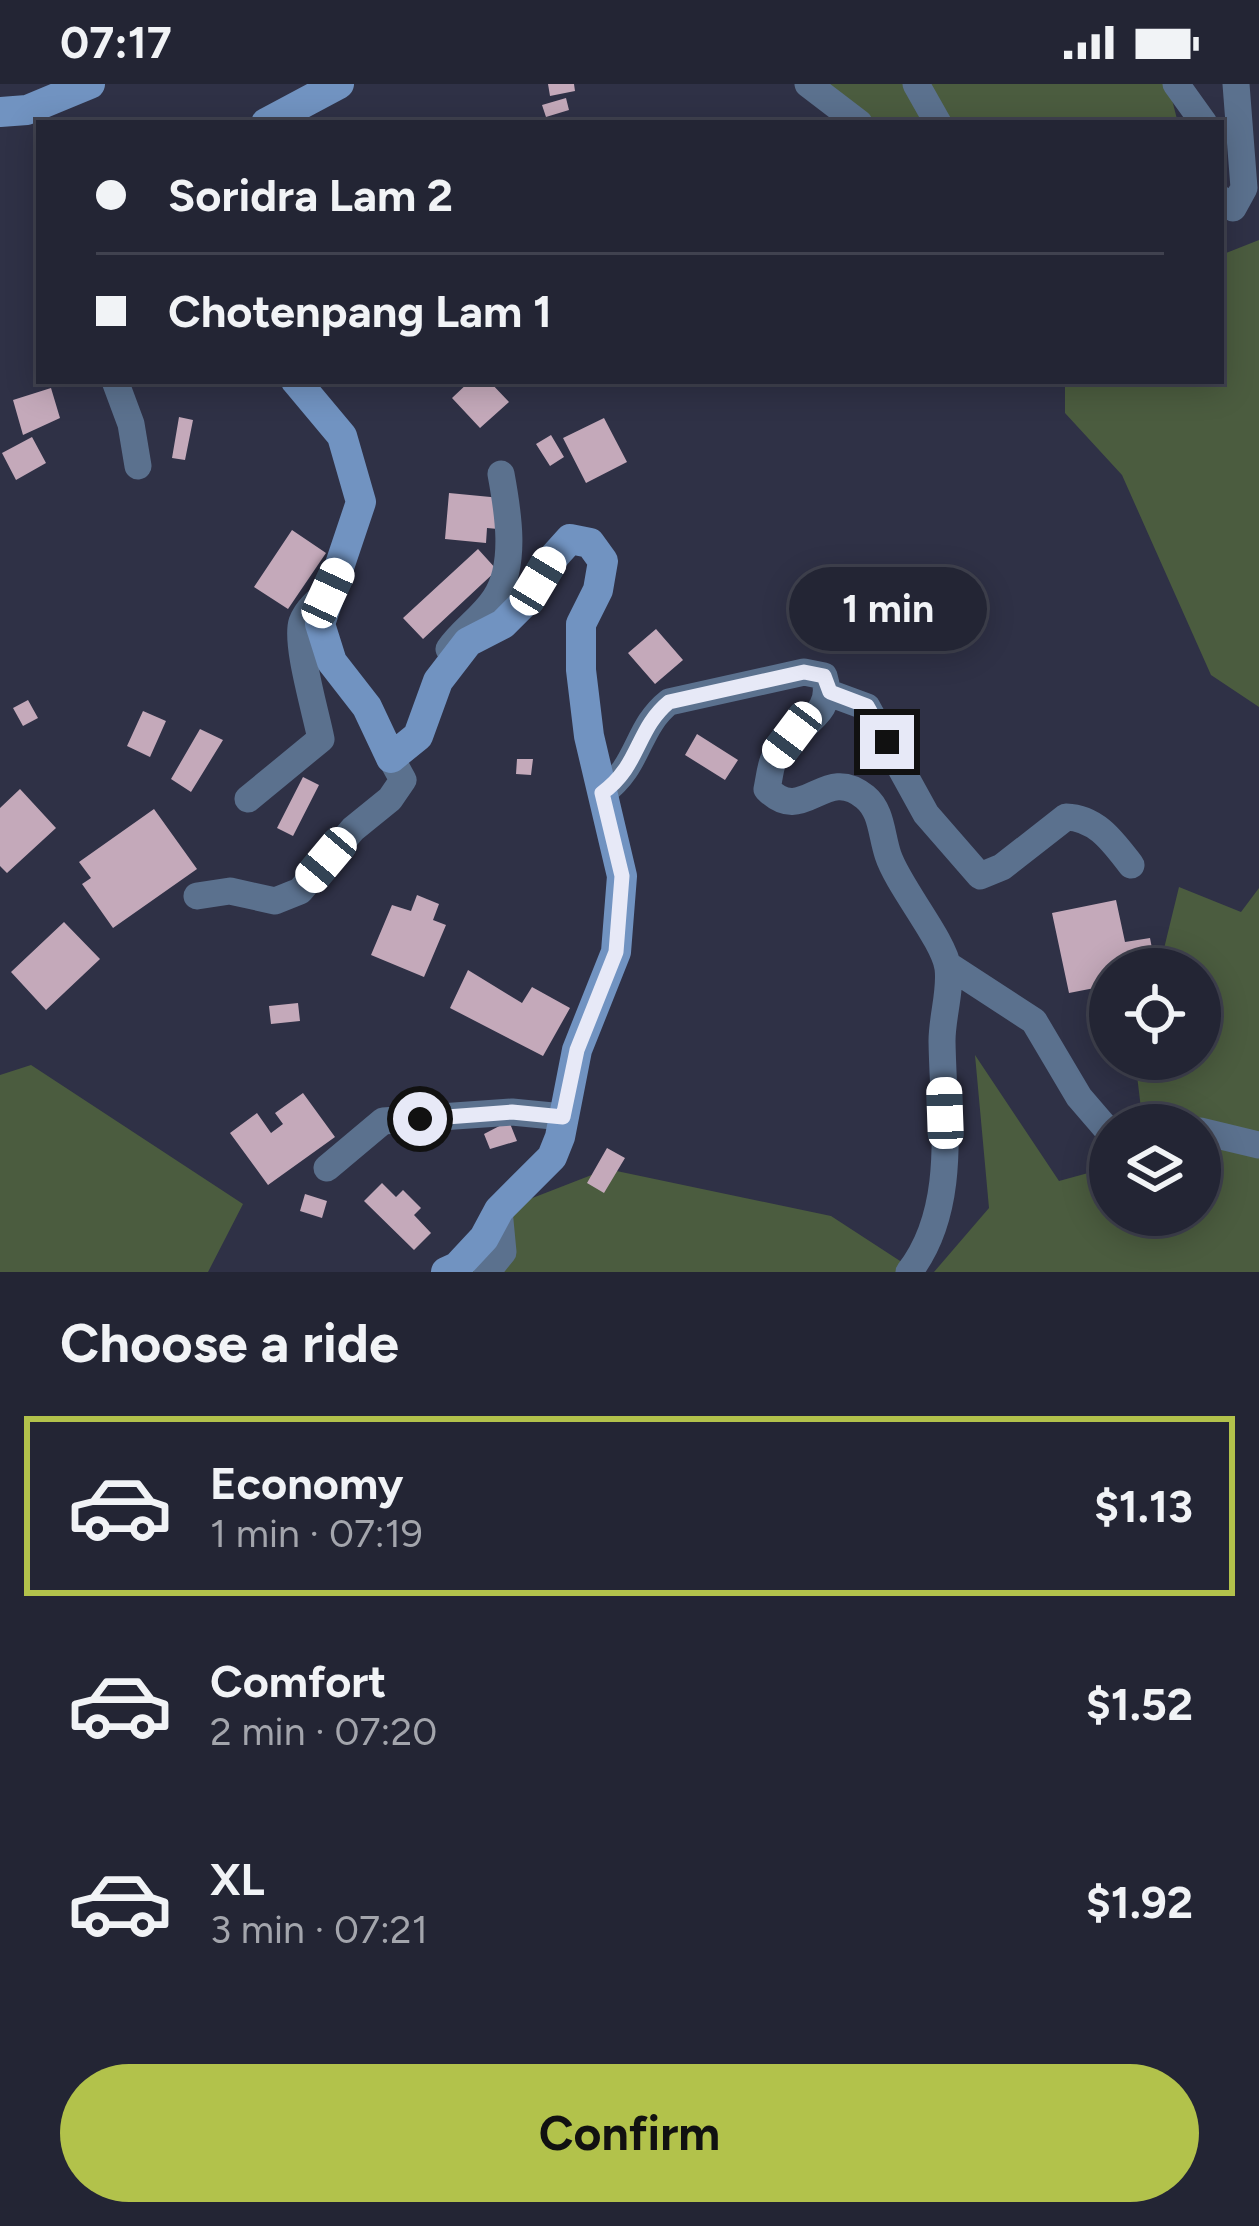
<!DOCTYPE html>
<html lang="en">
<head>
<meta charset="utf-8">
<style>
	:root { --surface:#232534; --page:#2b2d3c; --text:#f1f3f6; --muted:#a3a5ac; --line:#40424f; --accent:#b2c24b }
	body { margin:0; font-family:Figtree,sans-serif; background:var(--page); color:var(--text); height:100vh; display:flex; flex-direction:column; font-size:45px; white-space:nowrap }
	* { box-sizing:border-box; margin:0 }
	p { font-size:39px; color:var(--muted) }
	.icon { flex:none; width:66px; height:66px; fill:none; stroke:currentColor; stroke-width:2; stroke-linecap:round; stroke-linejoin:round }
	.map { position:relative; height:1188px; overflow:hidden }
	.drawer { display:flex; flex-direction:column; background:var(--surface); flex:1 }
	.drawer>* { flex:none }
	.top-card { position:absolute; left:36px; top:36px; width:1188px; height:264px; border-radius:0px; box-shadow:0 6px 30px #0003,0 0 0 3px var(--line); display:grid; align-content:center; height:264px; padding:0 60px; background:var(--surface) }
	.fabs { position:absolute; left:1089px; top:864px; display:grid; gap:24px }
	.fabs a { display:grid; place-items:center; width:132px; height:132px; border-radius:50%; background:var(--surface); box-shadow:0 6px 30px #0003,0 0 0 3px var(--line); font-size:60px }
	.end { position:absolute; width:54px; height:54px; margin:-27px; border:15px solid #e7e9f7; background:#111; box-shadow:0 0 0 6px #111 }
	.from { border-radius:50% }
	.bubble { position:absolute; height:84px; border-radius:42px; background:var(--surface); box-shadow:0 6px 30px #0003,0 0 0 3px var(--line); font-size:39px; font-weight:700; line-height:84px; text-align:center }
	.car { position:absolute; width:36px; height:72px; margin:-36px -18px; border-radius:15px; box-shadow:0 0 9px 3px #0007; background:linear-gradient(#fff 24%,#345 0 40%,#fff 0 76%,#345 0 86%,#fff 0) }
	.top-card b { display:flex; align-items:center; gap:42px; height:114px; font-size:45px }
	.top-card b+b { border-top:3px solid var(--line) }
	.top-card i { width:30px; height:30px; background:var(--text) }
	ul { padding:0; list-style:none }
	li { display:flex; align-items:center; gap:36px; height:180px; margin:0 24px 18px; padding:0 36px; border:6px solid transparent; border-radius:0px }
	li div { flex:1 }
	li b { display:block; font-size:45px }
	li em { font-style:normal; font-weight:700 }
	li.selected { border-color:var(--accent) }
	li>.icon { width:108px; height:108px; stroke-width:1.5 }
	h2 { padding:0 60px; font-size:54px; line-height:144px }
	.button { display:flex; gap:24px; margin-top:auto; padding:24px 60px }
	.button a { flex:1; height:138px; border-radius:72px; background:var(--accent); color:#111; font-size:48px; font-weight:700; line-height:138px; text-align:center }
	.status { display:flex; justify-content:space-between; align-items:center; height:84px; padding:0 60px; background:var(--surface); direction:ltr }
	.status svg { height:33px; fill:currentColor }
	.map>svg:first-child { display:block }
</style>
</head>
<body>
<div class="status"><b>07:17</b><svg viewBox="0 0 49 12"><path d="M0 12V9h3v3zM5 12V6h3v6zM10 12V3h3v9zM15 12V0h3v12zM26 1h20v11H26zM47 4h2v5h-2z"/></svg></div>
<div class="map">
<svg width="1259" height="1188" viewBox="0 0 1259 1188">
	<rect width="100%" height="100%" fill="#2f3146"/>
	<path fill="#4b5c3f" d="M829 0H1168L1178 39H849Z
		M1259 156V623L1211 591 1122 391 1065 329V297H1221V171Z
		M1179 803 1241 828 1259 804V1188H934L989 1124 975 971 1059 1097 1110 1083V1131H1200V1041H1143L1135 975H1200V885H1159Z
		M31 981 243 1120 208 1188H0V991Z
		M607 1085 831 1132 917 1188H443L491 1130Z"/>
	<path fill="#c4a9ba" d="M548 0H574L575 7 550 12Z
		M566 14 569 26 546 33 542 21Z
		M470 297H489L509 318 480 344 452 314Z
		M51 304 60 334 23 351 13 316Z
		M179 333 193 336 185 376 172 374Z
		M604 334 627 378 586 399 563 354Z
		M551 351 564 373 550 382 536 360Z
		M32 353 46 379 16 396 2 369Z
		M449 409 501 414 498 445 487 444 486 459 445 455Z
		M292 446 326 469 288 525 254 503Z
		M478 465 497 486 423 555 403 534Z
		M656 545 683 576 655 600 628 569Z
		M28 616 38 634 23 642 13 624Z
		M143 627 166 637 150 673 127 662Z
		M200 645 223 656 191 708 171 695Z
		M697 650 738 676 725 696 685 671Z
		M517 675H533L531 691 516 690Z
		M303 693 319 701 293 752 277 744Z
		M20 705 56 744 7 789 0 782V724Z
		M154 725 197 785 113 844 82 800 91 794 79 778Z
		M417 811 439 820 433 836 446 841 424 893 371 871 392 821 411 827Z
		M1116 816 1125 858 1150 854 1156 885H1110V901L1069 909 1052 829Z
		M64 838 100 875 46 926 11 888Z
		M468 886 522 919 532 903 570 924 543 972 450 924Z
		M298 919 300 937 271 940 269 922Z
		M303 1009 335 1053 268 1101 230 1049 257 1029 271 1049 283 1040 275 1029Z
		M509 1037 517 1057 490 1065 484 1050Z
		M607 1064 625 1074 604 1109 587 1099Z
		M382 1099 396 1113 403 1106 421 1124 414 1131 431 1149 414 1166 364 1117Z
		M305 1110 327 1117 322 1134 300 1127Z"/>
	<g fill="none" stroke-linecap="round" stroke-linejoin="round">
		<path stroke="#5b718e" stroke-width="27" d="M808 0 859 39
			M916 0 938 39
			M1176 0 1204 39
			M1221 115 1233 124 1244 104 1236 0
			M115 297 131 340 138 382
			M449 565C462 546 482 534 495 514 517 481 508 428 501 390
			M829 609 867 623 926 730 980 792 1002 783 1066 733C1097 734 1113 758 1131 781
			M602 709C640 682 636 644 669 618L804 588 824 592C838 635 789 641 773 677 770 685 769 696 767 705 804 743 824 679 865 713 882 727 881 750 888 771 898 802 944 856 948 884 951 907 942 933 942 957 943 1032 959 1124 909 1188
			M248 715 321 655C316 629 295 559 302 538 307 525 317 517 328 509
			M197 812 230 807 275 817 300 807 353 745 390 715 403 696 391 674
			M948 881 1034 937 1079 1013 1110 1049
			M1200 1047 1259 1061
			M327 1084 383 1037 512 1028 563 1033
			M487 1188 503 1168 499 1126"/>
		<path stroke="#7193c1" stroke-width="30" d="M0 28 27 26 90 0
			M266 39 339 0
			M296 297 342 352 361 418 320 540 332 578 367 623 391 674 418 652 438 597 468 558 503 540 525 518 552 475 570 455 590 459 603 477 598 506 581 540V586L589 652 622 792 616 868 577 966 560 1053 552 1073 499 1126 484 1154 457 1183 446 1188"/>
	</g>
	<g fill="none" stroke-linecap="round" stroke-linejoin="round">
		<path stroke="#e7e9f7" stroke-width="15" d="M420 1035 512 1028 563 1033 577 966 616 868 622 792 602 709C640 682 636 645 669 618L804 588 824 592 830 608 867 622 887 658"/>
	</g>
</svg>
<div class="fabs">
<a><svg class="icon" aria-label="locate" viewBox="0 0 24 24"><circle cx="12" cy="12" r="6"/><path d="M12 2v4M12 18v4M2 12h4M18 12h4"/></svg></a>
<a><svg class="icon" aria-label="layers" viewBox="0 0 24 24"><path d="M12 4l9 5-9 5-9-5zM3 14l9 5 9-5"/></svg></a>
</div>
<i class="end from" style="left:420px;top:1035px"></i>
<i class="end" style="left:887px;top:658px"></i>
<div class="bubble" style="left:789px;top:483px;width:198px">1 min</div>
<i class="car" style="left:538px;top:497px;rotate:31deg"></i>
<i class="car" style="left:328px;top:509px;rotate:25deg"></i>
<i class="car" style="left:792px;top:651px;rotate:217deg"></i>
<i class="car" style="left:326px;top:776px;rotate:220deg"></i>
<i class="car" style="left:945px;top:1029px;rotate:358deg"></i>
<div class="top-card">
<b><i class="from"></i>Soridra Lam 2</b>
<b><i></i>Chotenpang Lam 1</b>
</div>
</div>
<section class="drawer">
<h2>Choose a ride</h2>
<ul>
<li class="selected"><svg class="icon" aria-label="car" viewBox="0 0 24 24"><path d="M5 17H2v-5l4-1 3-4h7l3 4 3 1v5h-3M9 17h6M6 11h13"/><circle cx="7" cy="17" r="2"/><circle cx="17" cy="17" r="2"/></svg><div><b>Economy</b><p>1 min · 07:19</p></div><em>$1.13</em></li>
<li><svg class="icon" aria-label="car" viewBox="0 0 24 24"><path d="M5 17H2v-5l4-1 3-4h7l3 4 3 1v5h-3M9 17h6M6 11h13"/><circle cx="7" cy="17" r="2"/><circle cx="17" cy="17" r="2"/></svg><div><b>Comfort</b><p>2 min · 07:20</p></div><em>$1.52</em></li>
<li><svg class="icon" aria-label="car" viewBox="0 0 24 24"><path d="M5 17H2v-5l4-1 3-4h7l3 4 3 1v5h-3M9 17h6M6 11h13"/><circle cx="7" cy="17" r="2"/><circle cx="17" cy="17" r="2"/></svg><div><b>XL</b><p>3 min · 07:21</p></div><em>$1.92</em></li>
</ul>
<div class="button"><a>Confirm</a></div>
</section>
</body>
</html>
